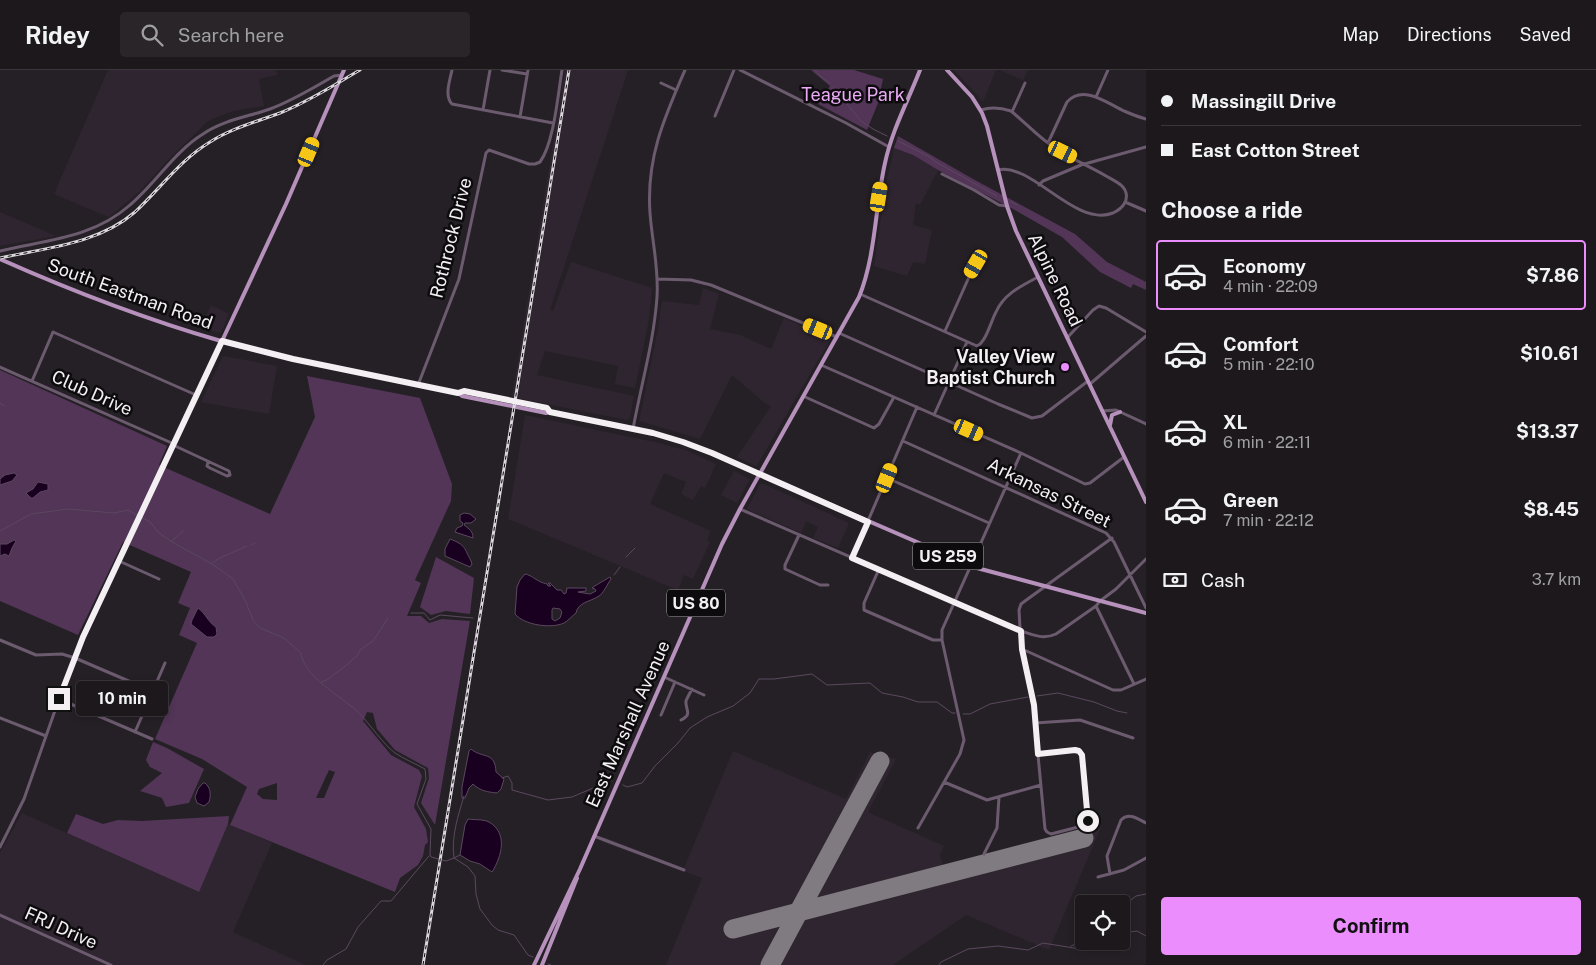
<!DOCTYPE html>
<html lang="en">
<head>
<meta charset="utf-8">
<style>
	:root { --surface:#1c181c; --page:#292529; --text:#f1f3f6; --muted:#a0a0a3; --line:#3a373b; --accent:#eb8dfc }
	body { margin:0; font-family:"Public Sans",sans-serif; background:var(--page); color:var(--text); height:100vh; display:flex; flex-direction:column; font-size:19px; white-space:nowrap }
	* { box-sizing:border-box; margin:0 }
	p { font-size:16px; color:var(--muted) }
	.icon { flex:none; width:28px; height:28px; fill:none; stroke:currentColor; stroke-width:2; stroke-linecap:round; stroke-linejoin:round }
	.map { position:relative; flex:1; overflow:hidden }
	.drawer { display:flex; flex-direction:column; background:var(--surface); width:450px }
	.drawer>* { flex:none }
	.banner { display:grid; align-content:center; height:110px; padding:0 15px; background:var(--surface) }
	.fabs { position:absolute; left:1075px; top:825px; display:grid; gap:10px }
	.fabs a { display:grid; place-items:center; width:55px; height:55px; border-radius:5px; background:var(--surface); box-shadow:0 2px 8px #0003,0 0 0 1px var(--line); font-size:25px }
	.end { position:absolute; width:22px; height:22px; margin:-11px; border:6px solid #f3eff3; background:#111; box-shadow:0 0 0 2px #111 }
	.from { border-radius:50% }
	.bubble { position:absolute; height:35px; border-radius:5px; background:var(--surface); box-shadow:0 2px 8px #0003,0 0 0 1px var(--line); font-size:16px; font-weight:700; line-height:35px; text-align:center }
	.car { position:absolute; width:15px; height:30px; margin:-15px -8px; border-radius:6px; box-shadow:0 0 4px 1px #0007; background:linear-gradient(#f5c518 24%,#345 0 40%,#f5c518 0 76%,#345 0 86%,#f5c518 0) }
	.banner b { display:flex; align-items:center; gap:18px; height:48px; font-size:19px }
	.banner b+b { border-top:1px solid var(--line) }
	.banner i { width:12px; height:12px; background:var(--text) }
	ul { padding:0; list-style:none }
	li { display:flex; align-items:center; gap:15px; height:70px; margin:0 10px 8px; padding:0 5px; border:2px solid transparent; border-radius:5px }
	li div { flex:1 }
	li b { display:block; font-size:19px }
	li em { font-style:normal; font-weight:700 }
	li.active { border-color:var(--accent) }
	li>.icon { width:45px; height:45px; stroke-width:1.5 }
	h2 { padding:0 15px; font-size:22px; line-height:60px }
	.pay { display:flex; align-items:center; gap:12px; height:55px; padding:0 15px; font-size:19px }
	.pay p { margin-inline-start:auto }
	.cta { display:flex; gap:10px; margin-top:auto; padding:10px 15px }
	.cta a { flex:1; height:58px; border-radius:5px; background:var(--accent); color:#111; font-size:20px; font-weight:700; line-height:58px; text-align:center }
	header { display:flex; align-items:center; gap:30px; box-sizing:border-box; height:70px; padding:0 25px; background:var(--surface); border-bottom:1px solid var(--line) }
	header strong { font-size:24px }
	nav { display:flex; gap:28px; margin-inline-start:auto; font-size:18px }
	.search { width:350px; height:45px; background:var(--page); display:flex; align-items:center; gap:12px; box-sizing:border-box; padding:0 18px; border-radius:5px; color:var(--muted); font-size:19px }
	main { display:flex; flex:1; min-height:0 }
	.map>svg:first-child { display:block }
</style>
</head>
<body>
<header>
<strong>Ridey</strong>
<div class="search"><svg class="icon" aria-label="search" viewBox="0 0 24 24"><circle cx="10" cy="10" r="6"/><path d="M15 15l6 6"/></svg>Search here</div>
<nav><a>Map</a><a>Directions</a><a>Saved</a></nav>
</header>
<main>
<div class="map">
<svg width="1146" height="895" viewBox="0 0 1146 895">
	<rect width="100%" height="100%" fill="#252026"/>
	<path fill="#2f2530" d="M108 0H276L277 5 259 9 264 36 233 41 208 51 169 89 140 121 109 147 54 124Z
		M565 0H628L550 240 553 241 571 192 652 218 651 230 648 255 635 318 615 314 618 296 545 281 537 305 634 326 630 348 627 350 512 327Z
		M954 0H996L983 32 977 25Z
		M999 0H1028L1023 10Z
		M894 78 913 85 938 100 920 135 916 133 913 155 932 160 925 194 913 192 907 206 874 196 885 119Z
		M0 142 56 166 0 176Z
		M703 218 719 224 710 259 740 265 771 279 784 248 831 268 758 394 756 396 737 387 771 336 765 333 732 305 700 369 639 351 658 259 662 231 699 235Z
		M211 235 229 244 221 263 201 258Z
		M223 286 277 296 269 344 201 332Z
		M525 345 659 373 688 381 716 394 705 418 701 416 693 430 681 424 686 412 664 403 650 434 711 461 707 470 710 472 693 509 684 505 678 520 508 449Z
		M734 401 750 409 737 433 721 425Z
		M760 414H764L849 453 838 478 813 468 818 457 806 451 801 463 747 439Z
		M733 681 846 729 870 682 896 689 868 742 944 776 940 784 943 795 1101 757 1049 880 966 845 893 895H666L702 808 602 772 604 767 684 798Z
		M22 743 198 822 228 754 272 773 233 862 306 895H0V783Z"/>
	<path fill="#523557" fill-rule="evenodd" d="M811 0H854L883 9 878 33 867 60 818 34 830 16Z
		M898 66 973 109 1075 164 1107 192 1146 212V220L1133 214 1131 218 1100 202 1062 167 1013 139 938 100 913 85 894 78Z
		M0 300 167 376 159 395 270 444 315 347 307 306 420 328 452 414 451 431 415 510 421 513 407 546H421L429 553 442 549 470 551 435 755 421 733 429 708 428 698 395 680 377 659 373 643 367 642 363 651 391 685 419 700 422 706 414 737 426 759 428 772 425 775 423 786 418 795 400 808 395 822 230 755 247 717 202 689 155 669 197 573 179 565 190 538 178 533 191 502 123 472 78 565 0 531ZM329 700 335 702 324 728H316ZM277 713V730L263 729 257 724 259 719Z
		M436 487 474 508 470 544 446 541 431 545 420 537Z
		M153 672 167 678 204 699 189 733 166 737 162 728 140 721 162 703 150 697 146 690Z
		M76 744 103 754 118 750 142 751 229 746 228 754 199 822 67 763Z"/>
	<path fill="#1a0020" stroke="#5b485f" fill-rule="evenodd" d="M14 403 17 405 12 411 0 415V409L5 405Z
		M38 412 48 414V420L40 422 33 428H31L26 423 33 419Z
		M464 443 470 444 476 449 471 453H465L464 455C469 459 473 461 473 468L455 462 457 458 462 456 463 453 460 451V445Z
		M450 469C466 475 464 478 471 491L472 494 470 497 445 486V479Z
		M14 470 16 471 12 478 9 486 5 484 0 486V474H7Z
		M525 504C532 505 537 512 547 514L548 516H551L548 513H550L557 520H561L564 524 566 523 567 518H586V521L578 522 590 524 596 521 595 519 592 518 593 517 610 507 611 509C608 513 603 524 599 526 590 532 578 532 576 543 572 546 568 551 564 553 551 559 524 555 515 544L517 517 520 510ZM553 538 560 539 562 542 560 548 555 551 552 549V540Z
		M198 538C206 544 208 552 216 557L217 564 214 567H207L191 554 192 550Z
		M471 679C483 689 495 681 496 702L504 709 501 719 497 723C488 722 480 721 473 714L469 718 465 728H462V717L469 681Z
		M203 713H205C211 718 211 725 209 732L204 736 197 733 195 727 198 719Z
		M468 749C474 750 483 749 489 752 508 763 502 786 492 802L480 794 470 791 460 785 465 755Z"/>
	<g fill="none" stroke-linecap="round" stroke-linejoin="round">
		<path stroke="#5b485f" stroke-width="1" d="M815 0 820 6 830 13
			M833 17 861 51 873 59 887 66
			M898 71 928 86 936 92 997 126
			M1010 131 1017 135
			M0 333 4 336
			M0 461 31 444 68 439 114 443 128 440 150 452 159 463 172 472 212 494 233 509 245 530 253 550 260 558 284 568 301 583C303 606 342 627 358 642 370 654 383 674 395 683 404 689 416 694 425 699L426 709 417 734 431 759 430 785 431 787 446 791 454 788C451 767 458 746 464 726
			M172 471 183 461
			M251 475 255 473
			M626 487 635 478
			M212 493 220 488 247 476
			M614 505 620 497
			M411 543H424L430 550 440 545 473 548
			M321 612 327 610 344 597 357 586 360 580 373 571 388 548
			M1037 626 1058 623 1094 632 1117 641 1127 643
			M963 644H970L990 634 1028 627
			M502 708 508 706 512 713V720L548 730 572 727 612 710
			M623 715 627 717 642 713 655 696 678 673 690 658 707 647 733 636 750 623 759 609H774L812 604 827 615 870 613 882 623 903 627 918 632H937L952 643H955
			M460 785 454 788 468 797 475 806 476 824 480 839 492 855 498 860 514 865 528 885 533 887
			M1121 838 1136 826 1146 824
			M1121 863 1137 861 1146 866
			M1071 876 1084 870
			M548 894 551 895
			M323 895 327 890 346 879 358 857 381 831H391L429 786
			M939 895 941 892 968 879 998 876 1028 880 1043 873 1080 879 1098 871"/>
		<path stroke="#807b80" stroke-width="19" d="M733 859 1084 768
			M770 895 880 691"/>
		<path stroke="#6c5a6f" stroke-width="3" d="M452 0C450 10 444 26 452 34L553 53
			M502 0 527 4
			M740 0 846 53 889 77
			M661 13 676 20
			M1096 27 1108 0
			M483 40 490 0
			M981 40C990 37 1002 38 1011 41 1026 53 1039 68 1055 78 1071 89 1089 96 1106 106 1111 109 1118 112 1122 116 1127 121 1128 128 1124 134 1122 138 1117 141 1113 143 1075 158 1032 92 998 100
			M1012 42 1025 13
			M715 46 734 0
			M520 47 528 0
			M1048 73 1067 32C1083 14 1107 33 1124 41 1131 44 1138 47 1146 49
			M942 104 974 120 999 135 1007 136
			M1039 115 1043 111 1081 95 1146 77
			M1125 132 1146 141
			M0 181C46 170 93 168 130 135 156 113 174 82 203 64 224 50 247 47 270 39 292 31 313 18 334 6L342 5
			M657 209 691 210 711 215 837 267
			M860 224 977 276C986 272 991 251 996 242 1004 224 1021 216 1038 207
			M945 261 969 207 981 186
			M839 263 998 334 1032 348 1042 346 1088 311
			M1067 268 1093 240 1099 236 1106 238 1146 262
			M821 295 1021 383 1085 414 1090 413 1124 387
			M0 297 174 374
			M32 311 53 262 196 325
			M1090 314 1146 266
			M418 315 459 209 486 83 489 80 529 94H535L540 92C554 73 558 24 562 0
			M803 326 874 358 879 354 894 327
			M1102 341 1116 340 1146 354
			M934 345 967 272
			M633 359C641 315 654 271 657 227 659 198 652 171 650 143 646 89 664 48 685 0
			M903 371 1106 463 1114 472 1146 538
			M173 375 229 401 230 405 227 406 210 398 207 396 208 392
			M887 408 989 453
			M740 439 1021 561C1034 565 1043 570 1056 564L1096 536 1100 531 1116 519 1146 489
			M799 465 785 495V499L820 515H828
			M852 488 917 337
			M119 491 159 509
			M879 499 864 533V540L933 570H942
			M1096 536 1134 614
			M0 570 36 585 62 584 75 588 152 621
			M1022 579 1113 620H1121L1146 609
			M664 607 704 625
			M59 629 152 669
			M661 645 675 612
			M0 648 46 666
			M681 650C693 644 685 640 686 631 687 628 690 623 692 619
			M1035 653 1080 650 1133 668
			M135 662 165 593
			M1038 684 1075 680 1081 683 1088 749 1086 755 1051 764 1047 762 1045 759 1033 632 1021 576 1019 540 1021 534 1025 531 1112 468
			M944 712 987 730 1041 715
			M918 758 960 684 964 670 942 570V560L1021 383
			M594 766 684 800
			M0 777 24 729 59 629 83 567 222 271
			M984 784 997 758 999 727
			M1110 804 1107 786 1121 750C1129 742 1138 749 1146 753
			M1098 807 1124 800 1146 788
			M0 845 111 895"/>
		<path stroke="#b691bc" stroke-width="4" d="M947 0 972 27 982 43 987 56 1007 136 1016 161 1146 432
			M0 189C72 221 145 249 221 271 299 293 379 306 458 323L462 326 546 343 550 342C605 353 660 361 711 383L977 498 1146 543
			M222 271 286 134 344 0
			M458 323 463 321 547 338 550 342
			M1110 355 1112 345 1120 342
			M534 895 580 799 722 474 740 439 859 227C876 185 875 137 885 93 892 60 908 31 920 0
			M542 895 577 808"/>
		<g stroke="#dad6db" stroke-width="3">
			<path id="rail" d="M0 188C46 178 98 174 135 142 160 119 180 90 210 72 232 58 256 52 280 43 308 32 334 15 360 0
				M423 895 569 0"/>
		</g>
		<use href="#rail" stroke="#0d0b0e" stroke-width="1" stroke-dasharray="4" stroke-linecap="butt"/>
	</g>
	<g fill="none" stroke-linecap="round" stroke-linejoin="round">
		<path stroke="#f3eff3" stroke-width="6" d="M59 629 83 567 222 271 293 289 458 323 464 321 547 338 550 342 653 363 683 372 712 383 868 452 852 488 1021 561 1022 579 1034 635 1038 684 1075 680 1079 681 1082 685 1088 751"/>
	</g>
	<circle fill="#eb8dfc" stroke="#0d0b0e" stroke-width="2" cx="1065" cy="297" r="5"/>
	<g text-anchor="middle" stroke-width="5" stroke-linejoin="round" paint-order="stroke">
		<g fill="#0d0b0e" stroke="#aeabae" stroke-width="1">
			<rect x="913" y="472.5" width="70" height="27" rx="4"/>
			<rect x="667" y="519.5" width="58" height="27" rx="4"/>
		</g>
		<g font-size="16" font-weight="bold" fill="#f3eff3">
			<text x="948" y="492">US 259</text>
			<text x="696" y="539">US 80</text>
		</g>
		<g font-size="18" fill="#e9acf4" stroke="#0d0b0e">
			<text x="853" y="31">Teague Park</text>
		</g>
		<g font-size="18" fill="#f3eff3" stroke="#0d0b0e">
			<text transform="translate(451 168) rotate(-76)" y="6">Rothrock Drive</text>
			<text transform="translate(1055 210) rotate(64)" y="6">Alpine Road</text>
			<text transform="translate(130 224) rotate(20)" y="6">South Eastman Road</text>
			<text transform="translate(92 323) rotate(24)" y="6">Club Drive</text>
			<text transform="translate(1049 423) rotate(26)" y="6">Arkansas Street</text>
			<text transform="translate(628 654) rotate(-66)" y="6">East Marshall Avenue</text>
			<text transform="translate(61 858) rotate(24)" y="6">FRJ Drive</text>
		</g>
		<g font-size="18" font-weight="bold" fill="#f3eff3" stroke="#0d0b0e" text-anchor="end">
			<text x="1055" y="293">Valley View<tspan x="1055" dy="21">Baptist Church</tspan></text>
		</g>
	</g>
</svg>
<div class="fabs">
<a><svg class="icon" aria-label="locate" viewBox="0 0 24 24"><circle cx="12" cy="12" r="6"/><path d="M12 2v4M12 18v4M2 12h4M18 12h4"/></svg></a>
</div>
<i class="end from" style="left:1088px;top:751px"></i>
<i class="end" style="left:59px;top:629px"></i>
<div class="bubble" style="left:76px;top:611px;width:92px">10 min</div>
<i class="car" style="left:309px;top:82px;rotate:23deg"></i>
<i class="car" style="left:1063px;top:82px;rotate:116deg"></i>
<i class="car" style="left:879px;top:127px;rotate:9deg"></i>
<i class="car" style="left:976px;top:194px;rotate:210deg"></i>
<i class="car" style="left:818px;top:259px;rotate:292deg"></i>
<i class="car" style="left:969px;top:360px;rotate:114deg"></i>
<i class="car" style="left:887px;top:408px;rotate:22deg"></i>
</div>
<section class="drawer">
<div class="banner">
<b><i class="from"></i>Massingill Drive</b>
<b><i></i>East Cotton Street</b>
</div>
<h2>Choose a ride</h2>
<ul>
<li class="active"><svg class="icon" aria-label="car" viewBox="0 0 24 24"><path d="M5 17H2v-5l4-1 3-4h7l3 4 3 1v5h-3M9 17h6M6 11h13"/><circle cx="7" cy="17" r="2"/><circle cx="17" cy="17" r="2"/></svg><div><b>Economy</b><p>4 min · 22:09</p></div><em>$7.86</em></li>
<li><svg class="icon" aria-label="car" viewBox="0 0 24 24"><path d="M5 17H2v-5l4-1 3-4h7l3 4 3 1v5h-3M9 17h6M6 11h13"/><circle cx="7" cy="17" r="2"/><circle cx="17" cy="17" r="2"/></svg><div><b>Comfort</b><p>5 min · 22:10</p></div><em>$10.61</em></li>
<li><svg class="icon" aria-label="car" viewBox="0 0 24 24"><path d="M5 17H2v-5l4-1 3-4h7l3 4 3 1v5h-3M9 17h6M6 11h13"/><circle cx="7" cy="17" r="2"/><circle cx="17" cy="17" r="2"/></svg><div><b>XL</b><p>6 min · 22:11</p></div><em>$13.37</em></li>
<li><svg class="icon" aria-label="car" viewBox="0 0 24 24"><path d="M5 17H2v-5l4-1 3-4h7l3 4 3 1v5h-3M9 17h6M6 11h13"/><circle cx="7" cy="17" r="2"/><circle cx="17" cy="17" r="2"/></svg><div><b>Green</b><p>7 min · 22:12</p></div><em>$8.45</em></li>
</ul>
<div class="pay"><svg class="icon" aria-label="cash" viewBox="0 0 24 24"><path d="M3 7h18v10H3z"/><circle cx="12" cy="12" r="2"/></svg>Cash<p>3.7 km</p></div>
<div class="cta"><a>Confirm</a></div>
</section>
</main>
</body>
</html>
